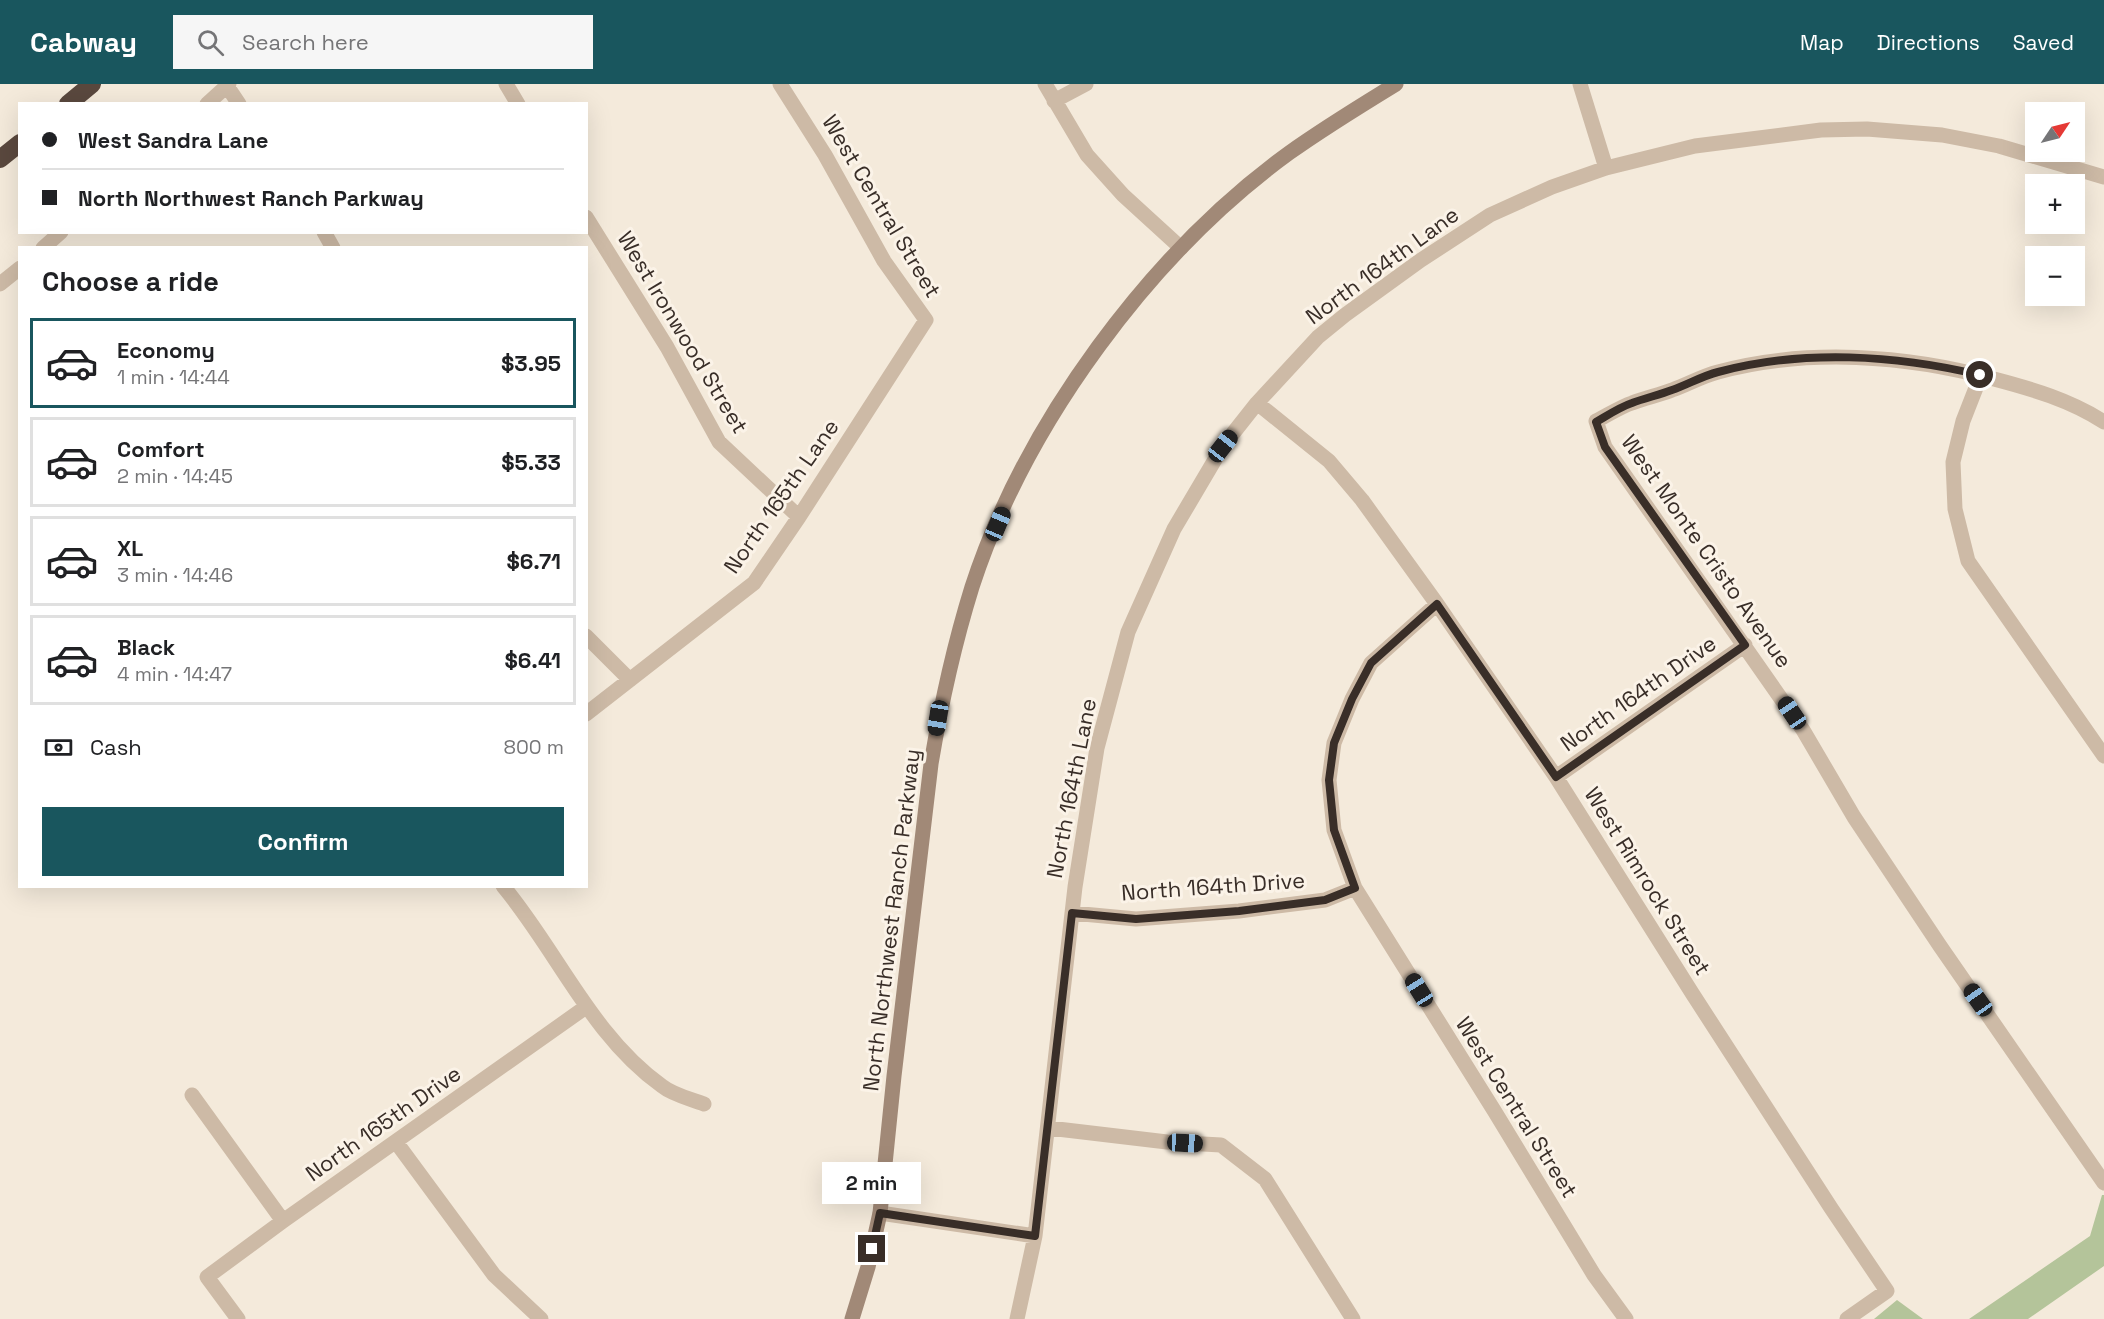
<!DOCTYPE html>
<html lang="en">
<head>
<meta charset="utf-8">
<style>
	:root { --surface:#fff; --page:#f6f6f6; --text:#202124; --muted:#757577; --line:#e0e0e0; --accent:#19565e }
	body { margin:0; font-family:"Space Grotesk",sans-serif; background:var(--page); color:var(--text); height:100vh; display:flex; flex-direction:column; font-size:22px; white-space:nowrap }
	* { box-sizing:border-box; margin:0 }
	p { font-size:20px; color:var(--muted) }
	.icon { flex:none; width:33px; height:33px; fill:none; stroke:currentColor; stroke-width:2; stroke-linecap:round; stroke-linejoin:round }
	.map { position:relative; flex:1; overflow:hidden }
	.panel { position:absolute; left:18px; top:162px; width:570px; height:642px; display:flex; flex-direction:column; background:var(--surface); border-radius:0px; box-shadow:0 6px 24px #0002 }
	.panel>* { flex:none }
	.top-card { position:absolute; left:18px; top:18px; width:570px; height:132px; border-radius:0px; box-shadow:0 6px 24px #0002; display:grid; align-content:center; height:132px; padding:0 24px; background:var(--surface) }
	.needle { width:39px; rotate:55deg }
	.buttons { position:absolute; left:2025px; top:18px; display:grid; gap:12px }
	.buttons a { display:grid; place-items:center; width:60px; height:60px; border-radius:0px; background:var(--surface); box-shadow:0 6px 24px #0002; font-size:30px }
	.end { position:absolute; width:27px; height:27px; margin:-14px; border:8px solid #392e28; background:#fff; box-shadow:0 0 0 3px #fff }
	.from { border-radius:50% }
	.bubble { position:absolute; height:42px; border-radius:0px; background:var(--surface); box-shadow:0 6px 24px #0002; font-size:20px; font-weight:800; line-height:42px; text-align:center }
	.car { position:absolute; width:18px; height:36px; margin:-18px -9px; border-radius:8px; box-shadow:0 0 4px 2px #0007; background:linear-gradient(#222 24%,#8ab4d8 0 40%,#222 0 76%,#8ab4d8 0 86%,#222 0) }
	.top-card b { display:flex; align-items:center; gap:21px; height:57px; font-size:22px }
	.top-card b+b { border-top:2px solid var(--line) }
	.top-card i { width:15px; height:15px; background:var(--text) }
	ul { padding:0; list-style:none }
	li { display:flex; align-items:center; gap:18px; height:90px; margin:0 12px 9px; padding:0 12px; border:3px solid var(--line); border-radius:0px }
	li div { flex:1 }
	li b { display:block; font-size:22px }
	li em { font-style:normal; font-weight:800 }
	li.current { border-color:var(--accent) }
	li>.icon { width:54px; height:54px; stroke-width:1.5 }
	h2 { padding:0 24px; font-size:27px; line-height:72px }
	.pay { display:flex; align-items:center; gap:15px; height:66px; padding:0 24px; font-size:22px }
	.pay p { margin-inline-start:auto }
	.action { display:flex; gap:12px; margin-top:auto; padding:12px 24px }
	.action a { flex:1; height:69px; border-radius:0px; background:var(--accent); color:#fff; font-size:24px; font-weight:800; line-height:69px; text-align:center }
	header { display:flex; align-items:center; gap:36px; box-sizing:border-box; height:84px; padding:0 30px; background:var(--accent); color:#fff }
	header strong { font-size:28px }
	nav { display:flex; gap:33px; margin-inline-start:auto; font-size:21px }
	.search { width:420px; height:54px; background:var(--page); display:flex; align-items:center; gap:15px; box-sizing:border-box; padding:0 21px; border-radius:0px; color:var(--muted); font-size:22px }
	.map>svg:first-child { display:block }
</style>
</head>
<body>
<header>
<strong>Cabway</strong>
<div class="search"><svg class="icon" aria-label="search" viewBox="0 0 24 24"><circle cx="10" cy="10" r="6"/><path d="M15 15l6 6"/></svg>Search here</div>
<nav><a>Map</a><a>Directions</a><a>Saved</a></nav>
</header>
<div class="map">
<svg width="2104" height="1235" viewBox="0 0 2104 1235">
	<rect width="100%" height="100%" fill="#f4eadb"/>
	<path fill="#b4c49a" d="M2102 1111H2104V1182L2028 1235H1969L2090 1152Z
		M1897 1216 1923 1235H1874Z"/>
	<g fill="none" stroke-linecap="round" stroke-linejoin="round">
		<path stroke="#cdbaa6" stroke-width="15" d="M506 0 518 20
			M1045 0 1087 71 1123 111 1181 164
			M1580 0 1606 84
			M227 2 239 20
			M1054 17 1086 0
			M207 20 229 0
			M586 133 667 263 719 358 799 433
			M324 148 333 164
			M43 164 61 148
			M0 200 20 184
			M1981 291 1963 337 1953 378 1955 425 1968 477 2104 672
			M1257 319 1329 377 1362 416 1437 520 1556 693 1692 909 1831 1124 1887 1207 1847 1235
			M2104 338C2070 316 2032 305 1994 295 1906 271 1807 264 1718 288 1702 292 1687 301 1672 306 1659 311 1645 314 1632 319 1620 323 1608 331 1596 337L1605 363 1803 646 1854 733 1940 862 2104 1099
			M1437 520 1371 579 1352 615 1334 659 1329 696 1334 746 1355 804 1495 1028 1594 1191 1626 1235
			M586 552 630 596
			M586 630 754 499 799 433 926 236 884 177 825 71 780 0
			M1556 693 1745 561
			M503 802C558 868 591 951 662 1002 673 1011 691 1015 704 1020
			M1072 829 1136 835 1239 827 1325 816 1355 804
			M192 1011 283 1137
			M1049 1044 1167 1058 1221 1061 1265 1095 1353 1235
			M396 1058 494 1191 541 1235
			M880 1129 1035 1152
			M238 1235 207 1193 283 1137 586 923
			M1017 1235 1035 1152 1075 803 1097 664 1128 548 1174 445 1223 362 1257 319 1318 253 1345 231 1421 176 1490 131 1552 103 1606 84 1695 62 1821 46 1867 45 1942 51 1999 62 2104 93"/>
		<path stroke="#a18977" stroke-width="15" d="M852 1235 868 1183 880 1129 894 992 931 680C941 620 954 561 972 503 1025 340 1150 170 1289 69 1324 44 1360 22 1396 0"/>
		<path stroke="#5a483e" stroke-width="18" d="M68 20 92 0
			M0 75 20 59"/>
	</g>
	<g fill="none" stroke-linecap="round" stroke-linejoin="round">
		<path stroke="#392e28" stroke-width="8" d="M872 1165 880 1129 1035 1152 1072 829 1136 835 1239 827 1325 816 1355 804 1334 746 1329 696 1334 659 1352 615 1371 579 1437 520 1556 693 1745 561 1605 363 1596 338C1608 331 1620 323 1632 319 1645 314 1659 311 1672 306 1687 301 1702 292 1718 288 1803 265 1896 271 1980 291"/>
	</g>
	<g text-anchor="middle" stroke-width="6" stroke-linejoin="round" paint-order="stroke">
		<g font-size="22" fill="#392e28" stroke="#fbf3e8">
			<text transform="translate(882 122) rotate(59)" y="8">West Central Street</text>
			<text transform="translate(1382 181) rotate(-36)" y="8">North 164th Lane</text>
			<text transform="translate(683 248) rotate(59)" y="8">West Ironwood Street</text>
			<text transform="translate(781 412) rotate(-55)" y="8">North 165th Lane</text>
			<text transform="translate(1707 467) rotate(55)" y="8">West Monte Cristo Avenue</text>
			<text transform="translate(1638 609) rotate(-35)" y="8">North 164th Drive</text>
			<text transform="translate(1071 704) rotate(-79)" y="8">North 164th Lane</text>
			<text transform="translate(1648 797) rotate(58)" y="8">West Rimrock Street</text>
			<text transform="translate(1213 802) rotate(-4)" y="8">North 164th Drive</text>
			<text transform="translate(891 836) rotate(-83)" y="8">North Northwest Ranch Parkway</text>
			<text transform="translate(1517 1023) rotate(58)" y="8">West Central Street</text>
			<text transform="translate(383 1039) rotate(-35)" y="8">North 165th Drive</text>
		</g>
	</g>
</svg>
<div class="buttons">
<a><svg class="needle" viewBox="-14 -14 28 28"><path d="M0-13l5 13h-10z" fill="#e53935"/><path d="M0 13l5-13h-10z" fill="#757577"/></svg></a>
<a>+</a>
<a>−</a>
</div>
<i class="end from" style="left:1980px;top:291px"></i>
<i class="end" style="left:872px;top:1165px"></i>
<div class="bubble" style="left:822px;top:1078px;width:99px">2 min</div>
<i class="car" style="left:1223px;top:362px;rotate:38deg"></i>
<i class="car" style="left:998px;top:440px;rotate:23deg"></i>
<i class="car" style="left:1792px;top:629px;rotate:326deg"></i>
<i class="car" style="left:938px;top:634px;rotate:189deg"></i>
<i class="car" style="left:1419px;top:906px;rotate:328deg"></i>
<i class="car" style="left:1978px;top:916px;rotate:325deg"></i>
<i class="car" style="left:1185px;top:1059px;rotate:93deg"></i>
<div class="top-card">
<b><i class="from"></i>West Sandra Lane</b>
<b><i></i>North Northwest Ranch Parkway</b>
</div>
<section class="panel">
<h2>Choose a ride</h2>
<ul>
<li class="current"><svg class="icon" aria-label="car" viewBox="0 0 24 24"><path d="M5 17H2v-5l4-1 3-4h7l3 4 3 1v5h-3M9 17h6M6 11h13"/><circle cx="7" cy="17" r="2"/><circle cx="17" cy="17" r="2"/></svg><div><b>Economy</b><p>1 min · 14:44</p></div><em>$3.95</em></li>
<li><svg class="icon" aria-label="car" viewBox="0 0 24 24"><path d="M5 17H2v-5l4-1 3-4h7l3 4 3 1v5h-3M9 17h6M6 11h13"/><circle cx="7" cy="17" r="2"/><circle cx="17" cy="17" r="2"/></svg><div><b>Comfort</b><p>2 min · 14:45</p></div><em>$5.33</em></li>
<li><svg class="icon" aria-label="car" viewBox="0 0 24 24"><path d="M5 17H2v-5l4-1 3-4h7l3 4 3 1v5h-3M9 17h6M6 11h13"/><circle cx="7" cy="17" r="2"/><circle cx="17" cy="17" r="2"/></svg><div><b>XL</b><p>3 min · 14:46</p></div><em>$6.71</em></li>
<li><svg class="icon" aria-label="car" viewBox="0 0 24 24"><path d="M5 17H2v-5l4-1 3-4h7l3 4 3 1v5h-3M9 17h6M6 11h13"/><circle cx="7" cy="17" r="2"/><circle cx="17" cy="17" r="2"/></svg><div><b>Black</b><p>4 min · 14:47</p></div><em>$6.41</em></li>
</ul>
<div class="pay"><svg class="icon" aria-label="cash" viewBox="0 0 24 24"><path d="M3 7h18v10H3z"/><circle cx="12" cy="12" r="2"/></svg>Cash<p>800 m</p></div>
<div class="action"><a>Confirm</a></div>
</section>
</div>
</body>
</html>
